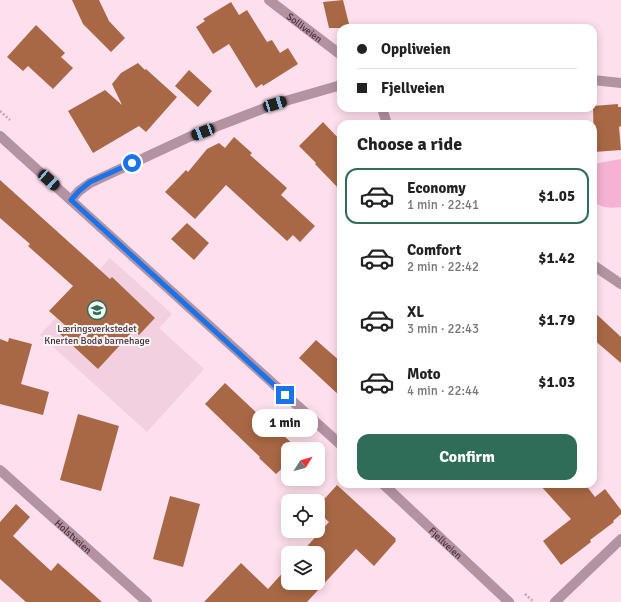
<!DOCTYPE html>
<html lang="en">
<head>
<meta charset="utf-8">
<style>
	:root { --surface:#fff; --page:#f6f6f6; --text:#222; --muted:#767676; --line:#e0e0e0; --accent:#306d59 }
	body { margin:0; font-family:Signika,sans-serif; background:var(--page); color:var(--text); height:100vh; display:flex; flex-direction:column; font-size:15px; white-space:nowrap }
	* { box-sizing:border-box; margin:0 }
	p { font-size:13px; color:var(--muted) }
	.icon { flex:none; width:22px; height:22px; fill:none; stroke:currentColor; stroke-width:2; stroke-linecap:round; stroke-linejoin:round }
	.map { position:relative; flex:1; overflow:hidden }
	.drawer { position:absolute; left:337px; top:120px; width:260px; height:368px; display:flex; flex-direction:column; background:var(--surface); border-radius:12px; box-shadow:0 2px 10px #0003 }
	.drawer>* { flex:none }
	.hud { position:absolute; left:337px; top:24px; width:260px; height:88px; border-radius:12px; box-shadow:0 2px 10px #0003; display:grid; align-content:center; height:88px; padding:0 20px; background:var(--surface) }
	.needle { width:26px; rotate:53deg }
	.fabs { position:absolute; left:281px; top:442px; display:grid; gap:8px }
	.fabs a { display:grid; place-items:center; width:44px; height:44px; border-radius:8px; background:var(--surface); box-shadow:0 2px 10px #0003; font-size:20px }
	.end { position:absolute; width:18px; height:18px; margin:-9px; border:5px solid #1a73e8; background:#fff; box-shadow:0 0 0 2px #fff }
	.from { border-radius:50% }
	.bubble { position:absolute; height:28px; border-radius:12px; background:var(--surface); box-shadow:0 2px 10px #0003; font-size:13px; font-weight:700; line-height:28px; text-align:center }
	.car { position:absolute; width:12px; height:24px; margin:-12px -6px; border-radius:5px; box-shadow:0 0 3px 1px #0007; background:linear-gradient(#222 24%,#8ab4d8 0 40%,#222 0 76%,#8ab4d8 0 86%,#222 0) }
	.hud b { display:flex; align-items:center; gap:14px; height:38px; font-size:15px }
	.hud b+b { border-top:1px solid var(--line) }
	.hud i { width:10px; height:10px; background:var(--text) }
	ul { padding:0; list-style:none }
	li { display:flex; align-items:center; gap:12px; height:56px; margin:0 8px 6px; padding:0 12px; border:2px solid transparent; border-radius:12px }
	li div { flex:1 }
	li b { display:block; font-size:15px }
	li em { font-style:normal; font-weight:700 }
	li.current { border-color:var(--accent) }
	li>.icon { width:36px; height:36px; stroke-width:1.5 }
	h2 { padding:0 20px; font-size:18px; line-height:48px }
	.action { display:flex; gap:8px; margin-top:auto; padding:8px 20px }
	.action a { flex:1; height:46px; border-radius:12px; background:var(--accent); color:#fff; font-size:16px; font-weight:700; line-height:46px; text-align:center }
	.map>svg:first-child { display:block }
</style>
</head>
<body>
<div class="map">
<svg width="621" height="602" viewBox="0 0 621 602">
	<rect width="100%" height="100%" fill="#fedfed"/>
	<path fill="#f2d0df" d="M110 258 172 314 159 328 204 369 147 432 40 335Z"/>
	<path fill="#f5b2d2" d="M621 159V207C611 208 600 209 593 200V164Z"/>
	<path fill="#a86845" d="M72 0H99L109 21 125 38 111 52 83 24Z
		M343 0 350 28H329L323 2Z
		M231 2 239 15 247 10 267 42 272 40 280 53 288 48 298 64 263 86 262 84 256 88 229 44 213 54 196 27 205 21 203 19Z
		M36 25 65 53 61 57 73 68 53 89 28 66 23 71 7 57Z
		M138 63 145 70 146 69 177 97 146 132 139 126 93 153 68 111 105 90 122 105 112 84 121 73Z
		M189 70 212 91 198 107 175 86Z
		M618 104V107H621V126L619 127 621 150 594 152 593 106Z
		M323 122 341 141V191L315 164 316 163 299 146Z
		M234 137 252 153 250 155 287 188 281 195 315 226 300 242 293 235 287 241 226 185 195 219 165 192 186 170 188 172 207 149 219 143 225 148Z
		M0 180 110 279 112 277 155 318 139 335 134 330 98 369 59 333 66 326 49 311 73 286 28 246 30 244 0 218Z
		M187 223 209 243 194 260 171 239Z
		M593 311 621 337V363L593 339Z
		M9 338 32 344 21 384 49 392 43 415 0 404V339L8 342Z
		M316 340 341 362V397L299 358Z
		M225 383 280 435 282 434 298 449H288V463L276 474 259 458 260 457 205 404Z
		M78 414 119 426 101 491 60 480Z
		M539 484H585L595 497 605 489 621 510V514L613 521 614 522 590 540 591 542 561 565 543 541 571 519Z
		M337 485 396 539 395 540 396 541 374 566 356 549 307 602H204L241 563 268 589 288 567V583H318V553H301L329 522 318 512V506Z
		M170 496 200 504 183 567 153 559Z
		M16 504 30 517 13 536 51 571 58 563 102 602H26L0 579V522Z"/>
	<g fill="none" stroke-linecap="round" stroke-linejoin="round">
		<path stroke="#c3a5b3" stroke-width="2.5" stroke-dasharray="2 2" stroke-linecap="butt" d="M0 111 10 120
			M525 594 534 602"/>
		<g stroke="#b393a2" stroke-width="10">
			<path id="s1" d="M269 0 341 55"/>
			<path d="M593 80 621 83"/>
			<path d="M382 108 387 124"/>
			<path d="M0 136 341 445"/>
			<path d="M71 200 79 191 90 183 189 137 275 104 341 85"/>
			<path d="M593 265 621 284"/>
			<path id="s2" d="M0 470 147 602"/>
			<path id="s3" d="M383 484 509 602"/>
			<path d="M555 602 621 539"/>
		</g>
	</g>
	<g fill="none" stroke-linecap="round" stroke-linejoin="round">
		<path stroke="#1a73e8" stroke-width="5" d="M132 163 90 182 79 191 71 200 285 395"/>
	</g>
	<defs>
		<g id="school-ring" transform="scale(1)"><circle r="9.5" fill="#f6f6f6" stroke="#306d59" stroke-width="1.5"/><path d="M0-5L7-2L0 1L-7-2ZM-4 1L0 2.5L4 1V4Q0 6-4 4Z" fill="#306d59"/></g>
	</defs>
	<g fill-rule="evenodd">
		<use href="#school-ring" x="97" y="310"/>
	</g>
	<g text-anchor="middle" stroke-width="4" stroke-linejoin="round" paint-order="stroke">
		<g font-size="10" fill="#4a2d3b" stroke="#f6f6f6">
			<text dy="4" stroke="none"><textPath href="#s1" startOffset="45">Solliveien</textPath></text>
			<text dy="4" stroke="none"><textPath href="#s2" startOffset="99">Holstveien</textPath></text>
			<text dy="4" stroke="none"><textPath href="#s3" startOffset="86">Fjellveien</textPath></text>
		</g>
		<g font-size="10" fill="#4a2d3b" stroke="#f6f6f6">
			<text x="97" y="332">Læringsverkstedet<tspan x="97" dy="12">Knerten Bodø barnehage</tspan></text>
		</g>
	</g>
</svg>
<div class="fabs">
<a><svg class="needle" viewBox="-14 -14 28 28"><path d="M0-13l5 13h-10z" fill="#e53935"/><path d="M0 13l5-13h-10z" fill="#767676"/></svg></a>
<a><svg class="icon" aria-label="locate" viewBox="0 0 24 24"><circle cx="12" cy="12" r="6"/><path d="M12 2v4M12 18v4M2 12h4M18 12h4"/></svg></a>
<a><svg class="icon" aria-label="layers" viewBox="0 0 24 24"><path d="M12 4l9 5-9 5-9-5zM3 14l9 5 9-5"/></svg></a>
</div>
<i class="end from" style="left:132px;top:163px"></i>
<i class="end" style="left:285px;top:395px"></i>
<div class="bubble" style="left:252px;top:409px;width:66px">1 min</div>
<i class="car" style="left:275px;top:104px;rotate:73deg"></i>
<i class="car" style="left:203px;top:132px;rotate:249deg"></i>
<i class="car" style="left:49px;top:180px;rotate:132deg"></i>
<div class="hud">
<b><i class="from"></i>Oppliveien</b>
<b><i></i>Fjellveien</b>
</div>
<section class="drawer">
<h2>Choose a ride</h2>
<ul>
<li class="current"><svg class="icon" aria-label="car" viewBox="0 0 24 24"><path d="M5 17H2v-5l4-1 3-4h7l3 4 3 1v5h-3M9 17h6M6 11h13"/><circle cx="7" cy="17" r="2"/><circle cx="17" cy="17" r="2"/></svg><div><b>Economy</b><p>1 min · 22:41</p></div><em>$1.05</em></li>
<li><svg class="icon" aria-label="car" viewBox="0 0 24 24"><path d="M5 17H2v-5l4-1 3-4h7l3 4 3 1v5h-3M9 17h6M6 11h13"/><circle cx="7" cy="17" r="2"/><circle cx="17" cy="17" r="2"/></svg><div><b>Comfort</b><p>2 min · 22:42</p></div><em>$1.42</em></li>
<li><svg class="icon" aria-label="car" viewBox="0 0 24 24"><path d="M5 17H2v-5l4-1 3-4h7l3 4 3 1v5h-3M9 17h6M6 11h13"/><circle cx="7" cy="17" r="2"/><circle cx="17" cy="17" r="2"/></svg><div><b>XL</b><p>3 min · 22:43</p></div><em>$1.79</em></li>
<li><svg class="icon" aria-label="car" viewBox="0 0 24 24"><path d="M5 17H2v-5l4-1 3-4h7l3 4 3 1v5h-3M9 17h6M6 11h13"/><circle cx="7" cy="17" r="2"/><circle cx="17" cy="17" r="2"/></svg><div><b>Moto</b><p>4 min · 22:44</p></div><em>$1.03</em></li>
</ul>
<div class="action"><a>Confirm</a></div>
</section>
</div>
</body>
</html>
